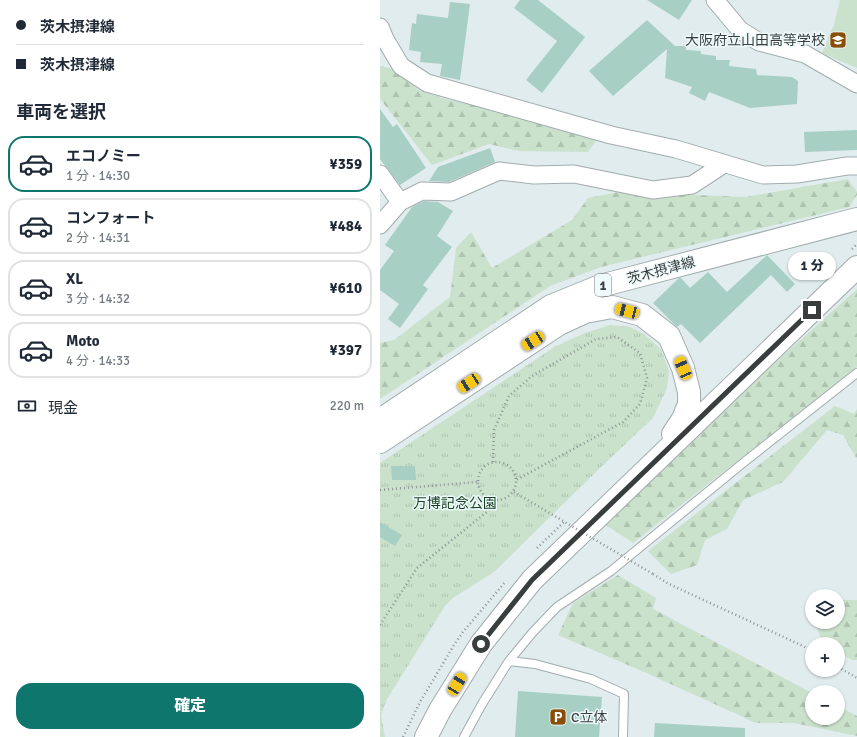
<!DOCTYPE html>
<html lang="ja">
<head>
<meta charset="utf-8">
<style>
	:root { --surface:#fff; --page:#f6f6f7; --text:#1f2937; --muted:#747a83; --line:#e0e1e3; --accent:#0f766e }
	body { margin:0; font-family:Signika,"Noto Sans JP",sans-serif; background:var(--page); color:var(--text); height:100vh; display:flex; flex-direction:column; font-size:15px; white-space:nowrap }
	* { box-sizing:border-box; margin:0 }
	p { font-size:13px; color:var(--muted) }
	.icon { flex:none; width:22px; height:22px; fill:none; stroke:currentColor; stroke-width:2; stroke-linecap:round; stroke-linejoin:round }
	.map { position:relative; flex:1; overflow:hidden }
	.sheet { display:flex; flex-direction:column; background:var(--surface); width:380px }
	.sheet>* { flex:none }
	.hud { display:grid; align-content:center; height:88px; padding:0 16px; background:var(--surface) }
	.fabs { position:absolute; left:425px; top:589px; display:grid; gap:8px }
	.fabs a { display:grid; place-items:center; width:40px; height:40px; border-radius:50%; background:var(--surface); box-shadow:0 1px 3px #0004; font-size:20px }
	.end { position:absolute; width:18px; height:18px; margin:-9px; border:5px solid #393d3d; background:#fff; box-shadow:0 0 0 2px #fff }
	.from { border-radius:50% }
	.bubble { position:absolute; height:28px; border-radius:14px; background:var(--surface); box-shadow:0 1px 3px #0004; font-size:13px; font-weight:800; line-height:28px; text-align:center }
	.car { position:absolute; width:12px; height:24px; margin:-12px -6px; border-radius:5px; box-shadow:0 0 3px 1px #0007; background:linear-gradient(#f5c518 24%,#345 0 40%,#f5c518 0 76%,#345 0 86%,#f5c518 0) }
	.hud b { display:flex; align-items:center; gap:14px; height:38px; font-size:15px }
	.hud b+b { border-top:1px solid var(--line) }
	.hud i { width:10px; height:10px; background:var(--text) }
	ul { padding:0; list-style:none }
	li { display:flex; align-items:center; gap:12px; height:56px; margin:0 8px 6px; padding:0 8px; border:2px solid var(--line); border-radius:16px }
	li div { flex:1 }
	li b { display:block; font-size:15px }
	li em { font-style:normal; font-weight:800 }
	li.on { border-color:var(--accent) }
	li>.icon { width:36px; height:36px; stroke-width:1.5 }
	h2 { padding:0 16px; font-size:18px; line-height:48px }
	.pay { display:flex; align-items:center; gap:10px; height:44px; padding:0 16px; font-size:15px }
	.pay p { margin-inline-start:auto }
	.primary-button { display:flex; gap:8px; margin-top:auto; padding:8px 16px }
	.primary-button a { flex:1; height:46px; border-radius:16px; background:var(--accent); color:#fff; font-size:16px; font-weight:800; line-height:46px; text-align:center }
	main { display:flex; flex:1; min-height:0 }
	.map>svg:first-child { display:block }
</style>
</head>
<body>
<main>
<section class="sheet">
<div class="hud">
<b><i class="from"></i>茨木摂津線</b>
<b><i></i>茨木摂津線</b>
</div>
<h2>車両を選択</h2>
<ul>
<li class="on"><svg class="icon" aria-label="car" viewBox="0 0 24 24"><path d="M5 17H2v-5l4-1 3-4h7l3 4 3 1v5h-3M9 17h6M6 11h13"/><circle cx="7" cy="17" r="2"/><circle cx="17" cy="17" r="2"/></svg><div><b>エコノミー</b><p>1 分 · 14:30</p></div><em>¥359</em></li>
<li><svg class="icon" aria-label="car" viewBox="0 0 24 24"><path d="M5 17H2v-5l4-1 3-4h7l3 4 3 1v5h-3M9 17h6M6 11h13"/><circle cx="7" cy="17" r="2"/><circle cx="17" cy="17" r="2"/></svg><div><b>コンフォート</b><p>2 分 · 14:31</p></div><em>¥484</em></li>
<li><svg class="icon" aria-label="car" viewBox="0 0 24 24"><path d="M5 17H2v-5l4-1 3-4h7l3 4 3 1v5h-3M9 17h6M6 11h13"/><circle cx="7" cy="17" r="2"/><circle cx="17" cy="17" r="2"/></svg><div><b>XL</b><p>3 分 · 14:32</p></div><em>¥610</em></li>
<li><svg class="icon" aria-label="car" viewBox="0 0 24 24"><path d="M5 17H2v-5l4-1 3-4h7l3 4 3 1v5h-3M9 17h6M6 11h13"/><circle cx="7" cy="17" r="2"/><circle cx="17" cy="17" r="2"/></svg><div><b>Moto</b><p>4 分 · 14:33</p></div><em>¥397</em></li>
</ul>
<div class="pay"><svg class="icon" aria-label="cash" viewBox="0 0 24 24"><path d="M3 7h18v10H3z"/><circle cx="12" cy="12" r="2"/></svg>現金<p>220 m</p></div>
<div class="primary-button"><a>確定</a></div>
</section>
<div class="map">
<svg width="477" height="737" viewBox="0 0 477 737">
	<defs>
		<pattern id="forest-firs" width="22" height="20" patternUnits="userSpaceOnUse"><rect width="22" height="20" fill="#cae1cc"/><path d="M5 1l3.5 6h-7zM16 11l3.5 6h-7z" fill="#aec2b0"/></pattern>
		<pattern id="park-tufts" width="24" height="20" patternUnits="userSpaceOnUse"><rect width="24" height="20" fill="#cae1cc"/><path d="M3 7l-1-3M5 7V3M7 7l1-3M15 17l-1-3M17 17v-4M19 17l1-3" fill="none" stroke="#aec2b0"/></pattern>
	</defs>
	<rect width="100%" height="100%" fill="#e1ecee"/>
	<path fill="#cae1cc" d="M460 0H477V68L442 53 454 25Z"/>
	<path fill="url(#forest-firs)" d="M0 66 18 70 38 90 65 99 220 135 208 152 139 151 109 144 52 165 1 100 0 95Z
		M468 179 477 192V195L469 207 221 267 170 286 0 399V343L14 340 70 297 76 248 91 232 112 268 192 220 208 198 239 192 366 197Z
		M477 289V367L253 543 220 521Z
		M455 406 474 414 477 409V459L463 435 447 430 403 482 363 500 347 529 325 540 317 565 291 574 268 551Z
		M238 575 276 598 273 609 432 693V718H458V706L477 716V736L414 723H376L262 671 178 635 193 603Z
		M458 600H477V660H472L458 652V644H443L435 622H458Z"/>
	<path fill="url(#park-tufts)" d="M230 325 250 327 264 334 281 349 289 371 287 388 273 418 221 467 114 572 73 598 65 606 7 699 1 715 5 737H0V463L176 346 205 333Z"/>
	<path fill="#a7cfc4" d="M140 0H158L205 37 162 93 146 80 177 41 134 8Z
		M267 0H312L299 20Z
		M70 2 90 4 80 80 60 76 62 64 40 62 41 52 29 50 32 23 36 24 37 14 68 18Z
		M267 20 295 46H306V50L321 51V54L336 56V60H350L349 66 376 69 377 75 412 77 418 81 417 104 370 108 329 92 325 101 309 93 312 87 285 78 287 49 233 96 209 71Z
		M0 109 13 127 17 124 46 168 20 185 0 159Z
		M477 130V150L425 152 424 132Z
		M110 148 115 162 69 182 49 181 58 167Z
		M44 201 58 202 73 211 57 236 72 247 43 285 48 289 20 328 8 319 19 304 0 290V270L14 251 5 245 32 207Z
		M387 255 415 284 407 292 391 275 320 343 301 324 297 327 273 303 299 278H301L310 288 328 272 347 292Z
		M11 466H35L36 480H12Z
		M0 522 22 535 15 546 0 537Z
		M138 691 222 697 219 737H135Z
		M275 723 365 728V737H274Z"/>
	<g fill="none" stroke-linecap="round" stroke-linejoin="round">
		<g stroke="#a2acae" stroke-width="10">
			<path id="service" d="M129 661 153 632 177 607 231 571 363 463 477 373
				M84 737 102 704 129 661 155 664 211 679 244 694 243 737"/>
		</g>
		<g stroke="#a2acae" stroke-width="19">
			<path id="minor" d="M335 0 360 30 379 42 425 54 477 84
				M0 27 5 39 21 66 47 83 231 135 296 149 383 175 417 174 467 166H477
				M0 174 20 202
				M0 225 20 202 42 191 71 192 119 171 154 175 194 174 273 190 312 185 344 164"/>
		</g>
		<g stroke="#a2acae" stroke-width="24">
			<path id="primary" d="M0 420 171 306 220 286 477 219
				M0 442 179 324 205 312 232 307 262 315 289 336 303 368 309 392V404L303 419 293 434
				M46 737 60 710 101 644 152 580 477 267"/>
		</g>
		<path stroke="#8c9394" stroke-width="2.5" stroke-dasharray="1 3" stroke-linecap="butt" d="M472 249 477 244
			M113 462 114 430 129 396 152 376 216 339 237 337 260 353 267 378 260 404 243 422 136 480
			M98 481a19 19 0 1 1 38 0a19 19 0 1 1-38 0Z
			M0 490 97 482
			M157 548 184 522
			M273 574 289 584 423 646 432 651
			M0 625 37 568 108 511 113 500
			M458 667 477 678
			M23 737 40 702 74 645 83 632 126 581"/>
		<use href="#service" stroke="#fff" stroke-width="8"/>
		<use href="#minor" stroke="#fff" stroke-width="17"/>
		<use href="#primary" stroke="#fff" stroke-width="22"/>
		<path stroke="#8c9394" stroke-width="2.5" stroke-dasharray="1 3" stroke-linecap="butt" d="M134 492 273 574"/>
	</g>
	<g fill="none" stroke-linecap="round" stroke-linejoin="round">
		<path stroke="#393d3d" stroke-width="5" d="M101 644 152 580 432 310"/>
	</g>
	<defs>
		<g id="school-square" transform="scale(0.9)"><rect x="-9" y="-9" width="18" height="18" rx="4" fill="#884e07" stroke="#eefafb"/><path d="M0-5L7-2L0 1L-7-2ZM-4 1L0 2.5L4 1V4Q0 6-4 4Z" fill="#fff"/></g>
		<g id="parking-square" transform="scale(0.9)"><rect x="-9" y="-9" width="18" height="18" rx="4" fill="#884e07" stroke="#eefafb"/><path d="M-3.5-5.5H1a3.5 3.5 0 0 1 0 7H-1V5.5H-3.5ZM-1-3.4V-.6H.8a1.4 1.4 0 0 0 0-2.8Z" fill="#fff"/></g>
	</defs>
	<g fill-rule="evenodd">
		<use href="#school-square" x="458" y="40"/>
		<use href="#parking-square" x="178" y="717"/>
	</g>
	<g text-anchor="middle" stroke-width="3" stroke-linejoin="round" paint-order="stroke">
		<rect fill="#eefafb" stroke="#6f7676" stroke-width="1" x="215" y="274" width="16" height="22" rx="3"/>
		<g font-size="13" font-weight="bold" fill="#393d3d">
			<text x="223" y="290">1</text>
		</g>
		<g font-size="14" fill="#393d3d" stroke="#eefafb" text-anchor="end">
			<text x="445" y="45">大阪府立山田高等学校</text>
			<text x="191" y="722" text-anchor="start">C立体</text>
		</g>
		<g font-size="14" fill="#393d3d" stroke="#eefafb">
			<text transform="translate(281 270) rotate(-15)" y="5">茨木摂津線</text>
		</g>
		<g font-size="14" fill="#143f1d" stroke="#eefafb">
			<text x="75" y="508">万博記念公園</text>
		</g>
	</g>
</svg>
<div class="fabs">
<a><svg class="icon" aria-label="layers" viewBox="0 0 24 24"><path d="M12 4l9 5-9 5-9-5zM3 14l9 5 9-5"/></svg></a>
<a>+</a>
<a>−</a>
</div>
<i class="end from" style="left:101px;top:644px"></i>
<i class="end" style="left:432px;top:310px"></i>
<div class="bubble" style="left:408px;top:252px;width:48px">1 分</div>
<i class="car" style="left:247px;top:311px;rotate:284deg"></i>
<i class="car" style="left:153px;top:341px;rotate:237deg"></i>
<i class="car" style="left:303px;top:368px;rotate:337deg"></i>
<i class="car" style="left:89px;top:383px;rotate:237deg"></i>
<i class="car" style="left:77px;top:684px;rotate:31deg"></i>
</div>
</main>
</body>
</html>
